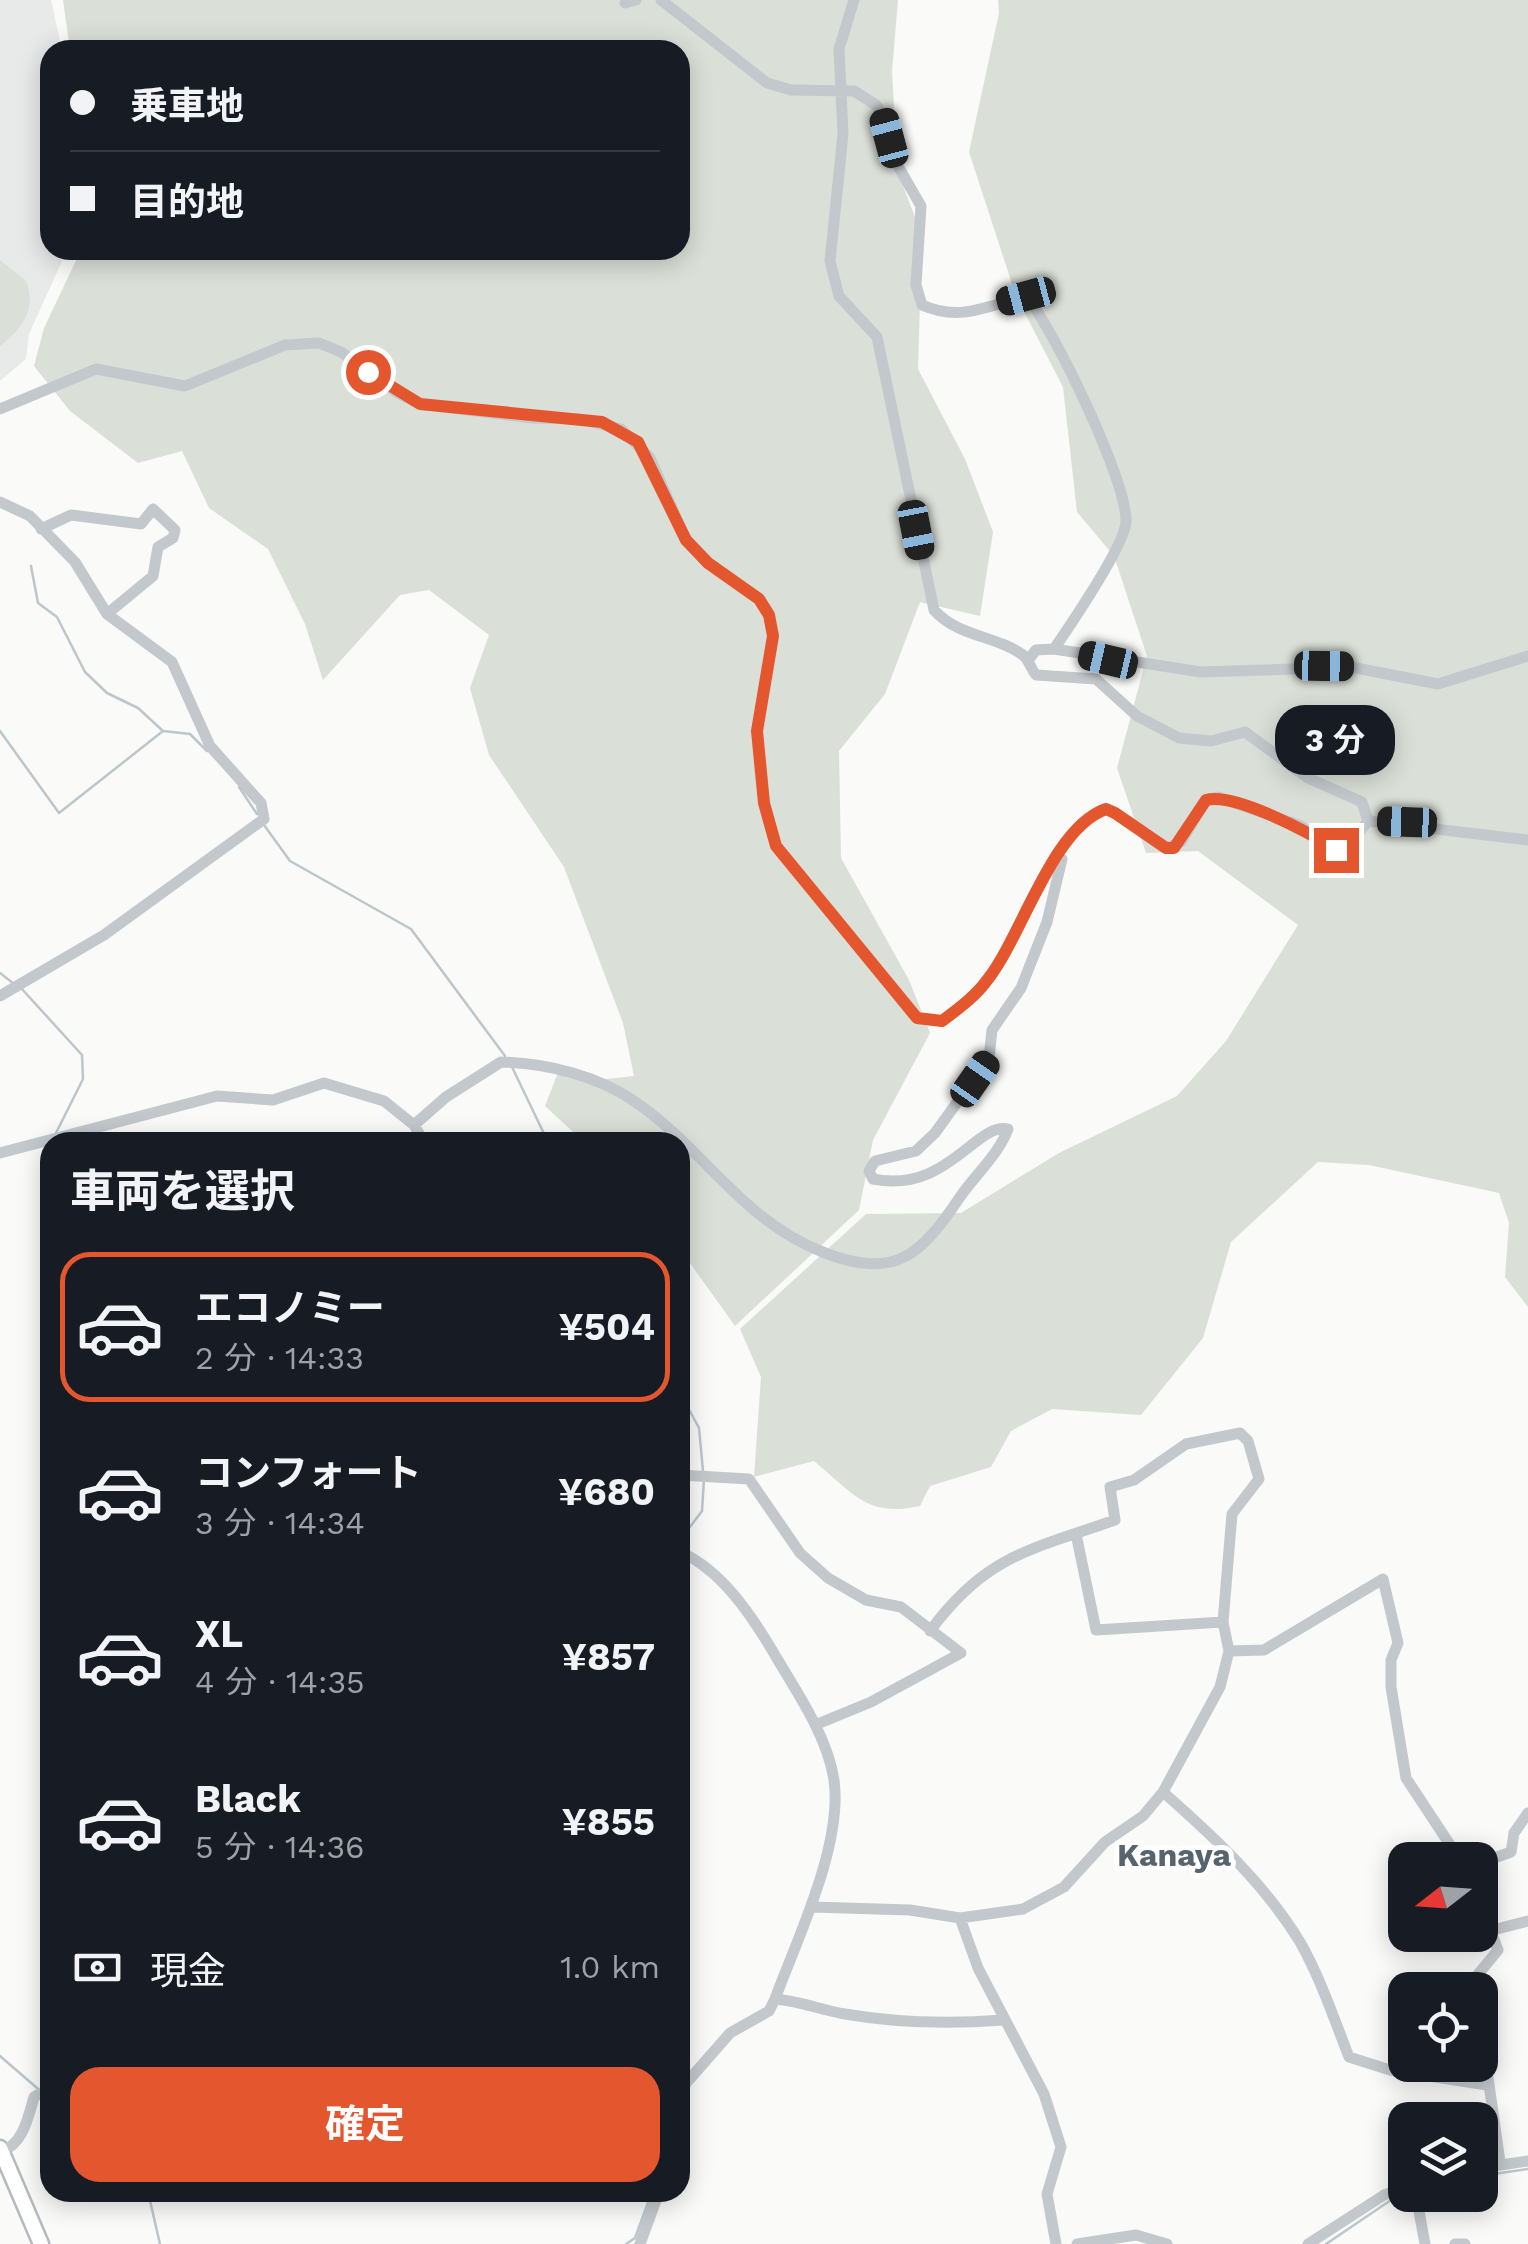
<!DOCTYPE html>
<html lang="ja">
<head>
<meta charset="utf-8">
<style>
	:root { --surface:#171b24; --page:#242831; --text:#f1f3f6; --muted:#9ea1a6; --line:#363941; --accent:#e4572e }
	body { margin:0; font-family:"Work Sans","Noto Sans JP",sans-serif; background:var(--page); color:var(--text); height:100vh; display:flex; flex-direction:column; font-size:38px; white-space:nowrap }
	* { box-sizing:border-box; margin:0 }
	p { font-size:32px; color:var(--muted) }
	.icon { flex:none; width:55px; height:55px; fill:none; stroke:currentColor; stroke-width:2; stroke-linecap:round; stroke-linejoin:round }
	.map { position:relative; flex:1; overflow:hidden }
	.sheet { position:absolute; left:40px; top:1132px; width:650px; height:1070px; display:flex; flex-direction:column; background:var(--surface); border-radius:30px; box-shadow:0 5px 25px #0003 }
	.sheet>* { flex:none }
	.top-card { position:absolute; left:40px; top:40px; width:650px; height:220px; border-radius:30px; box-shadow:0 5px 25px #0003; display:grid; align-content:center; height:220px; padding:0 30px; background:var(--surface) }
	.needle { width:65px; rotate:253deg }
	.buttons { position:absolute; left:1388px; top:1842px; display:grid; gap:20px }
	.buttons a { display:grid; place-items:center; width:110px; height:110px; border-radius:20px; background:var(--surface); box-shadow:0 5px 25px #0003; font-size:50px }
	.end { position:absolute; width:45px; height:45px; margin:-22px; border:12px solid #e4572e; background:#fff; box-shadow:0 0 0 5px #fff }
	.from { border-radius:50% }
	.bubble { position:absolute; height:70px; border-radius:30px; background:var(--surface); box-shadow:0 5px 25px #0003; font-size:32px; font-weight:700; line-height:70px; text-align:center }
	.car { position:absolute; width:30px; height:60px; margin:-30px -15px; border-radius:12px; box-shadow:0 0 8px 2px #0007; background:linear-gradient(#222 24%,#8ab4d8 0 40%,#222 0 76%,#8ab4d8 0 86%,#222 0) }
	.top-card b { display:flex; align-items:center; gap:35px; height:95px; font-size:38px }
	.top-card b+b { border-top:2px solid var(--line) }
	.top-card i { width:25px; height:25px; background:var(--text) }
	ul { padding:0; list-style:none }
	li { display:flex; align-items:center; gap:30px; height:150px; margin:0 20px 15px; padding:0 10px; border:5px solid transparent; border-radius:30px }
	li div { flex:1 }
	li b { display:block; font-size:38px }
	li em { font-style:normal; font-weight:700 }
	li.selected { border-color:var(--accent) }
	li>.icon { width:90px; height:90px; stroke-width:1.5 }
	h2 { padding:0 30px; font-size:45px; line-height:120px }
	.pay { display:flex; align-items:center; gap:25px; height:110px; padding:0 30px; font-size:38px }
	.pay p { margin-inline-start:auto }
	.button { display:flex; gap:20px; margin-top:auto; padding:20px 30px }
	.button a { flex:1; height:115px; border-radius:30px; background:var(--accent); color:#fff; font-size:40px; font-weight:700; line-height:115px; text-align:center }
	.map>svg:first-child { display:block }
</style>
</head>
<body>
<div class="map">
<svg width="1528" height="2244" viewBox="0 0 1528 2244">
	<rect width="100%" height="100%" fill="#fafaf8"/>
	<path fill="#e8e9e9" d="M0 0H51L62 50H50V250H67L29 334 26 359 0 381Z"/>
	<path fill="#dadfd7" d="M63 0H898L892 71 898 173 922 235 918 369 965 459 993 532 980 616 920 602 885 694 839 751 841 858 909 980 930 1033 873 1140 859 1210 735 1326 680 1249V1142H584L545 1106 559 1070 588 1081 634 1076 623 1023 564 867 489 755 470 688 489 635 429 590 400 595 323 680 305 624 268 549 209 508 182 451 138 463 70 411 34 366 44 328 81 250H680V50H70Z
		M998 0H1528V1307L1505 1277 1509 1223 1499 1193 1369 1165 1318 1162 1231 1242 1203 1338 1141 1415 1052 1409 1011 1431 991 1467 930 1486 920 1506C867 1518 853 1493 814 1461L754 1477 761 1377 740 1329 866 1214 961 1213 1059 1153 1177 1096 1226 1041 1298 925 1198 851 1146 853 1117 768 1147 656 1114 556 1077 512 1063 387 1016 296 969 152 999 13Z
		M0 260 26 281C37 310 22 329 0 346Z"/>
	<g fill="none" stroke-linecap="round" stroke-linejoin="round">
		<path stroke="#bbc7cb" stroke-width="2.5" d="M31 566 38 603 57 617 85 672 107 693 138 708 163 731 190 734 207 751
			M0 731 59 813 163 731
			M239 787 257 814
			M264 825 290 861 411 929 505 1056
			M0 973 14 984
			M21 988 82 1055 83 1079 55 1135
			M512 1067 548 1142
			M50 1151 46 1164 50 1182
			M680 1393 699 1428 703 1471
			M680 1540 702 1511 704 1479
			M0 2056 37 2088
			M45 2098 50 2105
			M1480 2176 1528 2169
			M148 2192 160 2244
			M626 2244 635 2238 652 2192
			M1326 2244 1391 2200 1406 2195"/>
		<g stroke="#b5babe" stroke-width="19">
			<path id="major" d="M0 2148 41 2244"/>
		</g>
		<path stroke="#c3c8cc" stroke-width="11" d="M661 0 767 83 791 90 854 91 876 105 883 115 895 161 921 206 916 285 922 305C960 322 987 306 1026 296 1054 329 1127 481 1126 521 1126 544 1069 627 1054 649
			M854 0 839 49 843 134 830 261 839 296 877 337 934 610C958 637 995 635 1023 655 1030 661 1030 668 1036 675L1096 679 1137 716 1179 738 1211 741 1245 732 1308 778 1362 802 1368 821
			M625 3 636 0
			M0 409 96 369 185 386 285 345 319 343 341 352 396 392 420 404 532 418 579 419 621 429 650 458 686 540 708 563 759 599 769 615 773 636 757 731 764 803 776 846 917 1018 942 1021C959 1009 976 995 988 979 1023 934 1052 827 1106 809L1115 813 1166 848 1181 842 1206 800 1218 797 1301 826 1336 850 1349 846 1368 821
			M0 502 30 516 75 562 107 614 172 662 210 746 261 803 264 819 104 935 0 996
			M41 529 71 515 141 524 153 509 175 530 173 538 158 547 153 576 107 614
			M1029 659 1036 650 1054 649 1201 672 1351 667 1438 684 1528 656
			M1368 821 1528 840
			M414 1125 446 1097 501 1062C547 1063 599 1076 637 1103 707 1152 742 1221 825 1253 896 1280 921 1255 960 1197 975 1175 999 1154 1008 1129 976 1122 947 1194 873 1179L869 1171 875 1161 916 1151 935 1133 989 1058 992 1030 1021 988 1047 922 1062 859
			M0 1153 217 1096 273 1100 324 1083 384 1101 414 1125 424 1142
			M680 1475 749 1479 800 1553 828 1578 866 1600 901 1607 961 1653 871 1702 815 1725
			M1076 1534 1096 1630 1223 1622
			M680 1552C720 1569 750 1613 772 1650 795 1690 827 1734 834 1780 843 1845 797 1939 775 1999L769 2011 730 2033 680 2090
			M1229 1651 1264 1650 1383 1579 1398 1643 1391 1660V1687L1406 1778 1460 1860
			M1163 1792C1214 1837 1264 1883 1300 1942 1320 1977 1334 2019 1349 2057L1390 2070 1487 2085
			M1480 1863 1511 1852 1514 1833 1528 1813
			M812 1907 910 1910 960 1918 1023 1909 1064 1887 1105 1842 1143 1816 1163 1792 1220 1687 1229 1651 1223 1622 1232 1514 1259 1479 1248 1441 1240 1433 1186 1444 1134 1480 1110 1487 1115 1520C1030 1550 986 1555 930 1631
			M960 1918 978 1968 1044 2094 1061 2147 1047 2194 1056 2244
			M1493 1930 1528 1921
			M1474 1990 1475 1978 1498 1950 1480 1904
			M775 1999C800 2001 821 2010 845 2014 897 2023 950 2024 1003 2020
			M1480 2021 1500 2162
			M680 2094 684 2117 680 2131
			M0 2152C23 2145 28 2118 34 2097L50 2088
			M1480 2168 1528 2161
			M1416 2195 1425 2244
			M640 2244 659 2192
			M1077 2244 1136 2235 1167 2244
			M1308 2244 1384 2195 1405 2188
			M1455 2244H1465"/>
		<use href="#major" stroke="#fff" stroke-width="14"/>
	</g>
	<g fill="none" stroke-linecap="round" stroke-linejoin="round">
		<path stroke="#e4572e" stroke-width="12" d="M368 372 420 404 602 422 638 442 686 540 708 563 759 599 769 615 773 636 757 731 764 803 776 846 917 1018 942 1021C958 1009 976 996 988 979 1023 934 1052 828 1106 809L1115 813 1166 848H1174L1206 800C1234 792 1311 833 1336 850"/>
	</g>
	<g text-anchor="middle" stroke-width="10" stroke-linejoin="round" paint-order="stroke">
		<g font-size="32" font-weight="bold" fill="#57646e" stroke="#fff">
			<text x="1174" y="1866">Kanaya</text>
		</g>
	</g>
</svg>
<div class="buttons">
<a><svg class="needle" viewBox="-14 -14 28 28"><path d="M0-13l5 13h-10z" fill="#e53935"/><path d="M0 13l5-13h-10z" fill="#9ea1a6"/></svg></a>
<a><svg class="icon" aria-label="locate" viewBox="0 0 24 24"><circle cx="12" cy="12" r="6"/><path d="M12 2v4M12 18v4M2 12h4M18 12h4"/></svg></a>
<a><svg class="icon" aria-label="layers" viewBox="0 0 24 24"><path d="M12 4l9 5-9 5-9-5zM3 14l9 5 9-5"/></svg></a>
</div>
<i class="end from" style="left:368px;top:372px"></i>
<i class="end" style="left:1336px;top:850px"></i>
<div class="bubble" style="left:1275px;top:705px;width:120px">3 分</div>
<i class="car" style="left:889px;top:138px;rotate:345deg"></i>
<i class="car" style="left:1026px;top:296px;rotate:255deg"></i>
<i class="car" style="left:916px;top:530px;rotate:169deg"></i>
<i class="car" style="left:1108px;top:660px;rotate:283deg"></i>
<i class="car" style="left:1324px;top:666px;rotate:91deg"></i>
<i class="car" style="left:1407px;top:822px;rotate:272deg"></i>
<i class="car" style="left:975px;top:1079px;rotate:35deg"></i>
<div class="top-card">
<b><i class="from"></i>乗車地</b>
<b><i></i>目的地</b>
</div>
<section class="sheet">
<h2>車両を選択</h2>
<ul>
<li class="selected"><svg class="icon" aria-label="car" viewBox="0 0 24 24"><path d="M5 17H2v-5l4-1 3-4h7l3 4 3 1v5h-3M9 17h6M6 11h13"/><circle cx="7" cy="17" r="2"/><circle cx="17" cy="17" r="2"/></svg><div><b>エコノミー</b><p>2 分 · 14:33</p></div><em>¥504</em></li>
<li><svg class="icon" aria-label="car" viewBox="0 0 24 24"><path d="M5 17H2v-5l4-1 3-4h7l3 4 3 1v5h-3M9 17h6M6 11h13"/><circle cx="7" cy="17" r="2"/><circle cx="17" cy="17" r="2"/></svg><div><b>コンフォート</b><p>3 分 · 14:34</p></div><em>¥680</em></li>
<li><svg class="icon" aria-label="car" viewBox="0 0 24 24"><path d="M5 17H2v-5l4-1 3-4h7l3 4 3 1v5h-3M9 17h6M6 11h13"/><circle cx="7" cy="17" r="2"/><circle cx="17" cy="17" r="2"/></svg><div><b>XL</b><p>4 分 · 14:35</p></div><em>¥857</em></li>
<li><svg class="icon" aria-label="car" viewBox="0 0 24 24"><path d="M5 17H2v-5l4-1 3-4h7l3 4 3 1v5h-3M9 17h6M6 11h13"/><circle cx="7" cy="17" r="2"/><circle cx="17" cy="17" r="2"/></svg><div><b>Black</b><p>5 分 · 14:36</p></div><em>¥855</em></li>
</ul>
<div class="pay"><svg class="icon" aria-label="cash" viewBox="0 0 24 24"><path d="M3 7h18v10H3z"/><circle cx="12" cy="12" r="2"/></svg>現金<p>1.0 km</p></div>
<div class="button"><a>確定</a></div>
</section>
</div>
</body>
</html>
